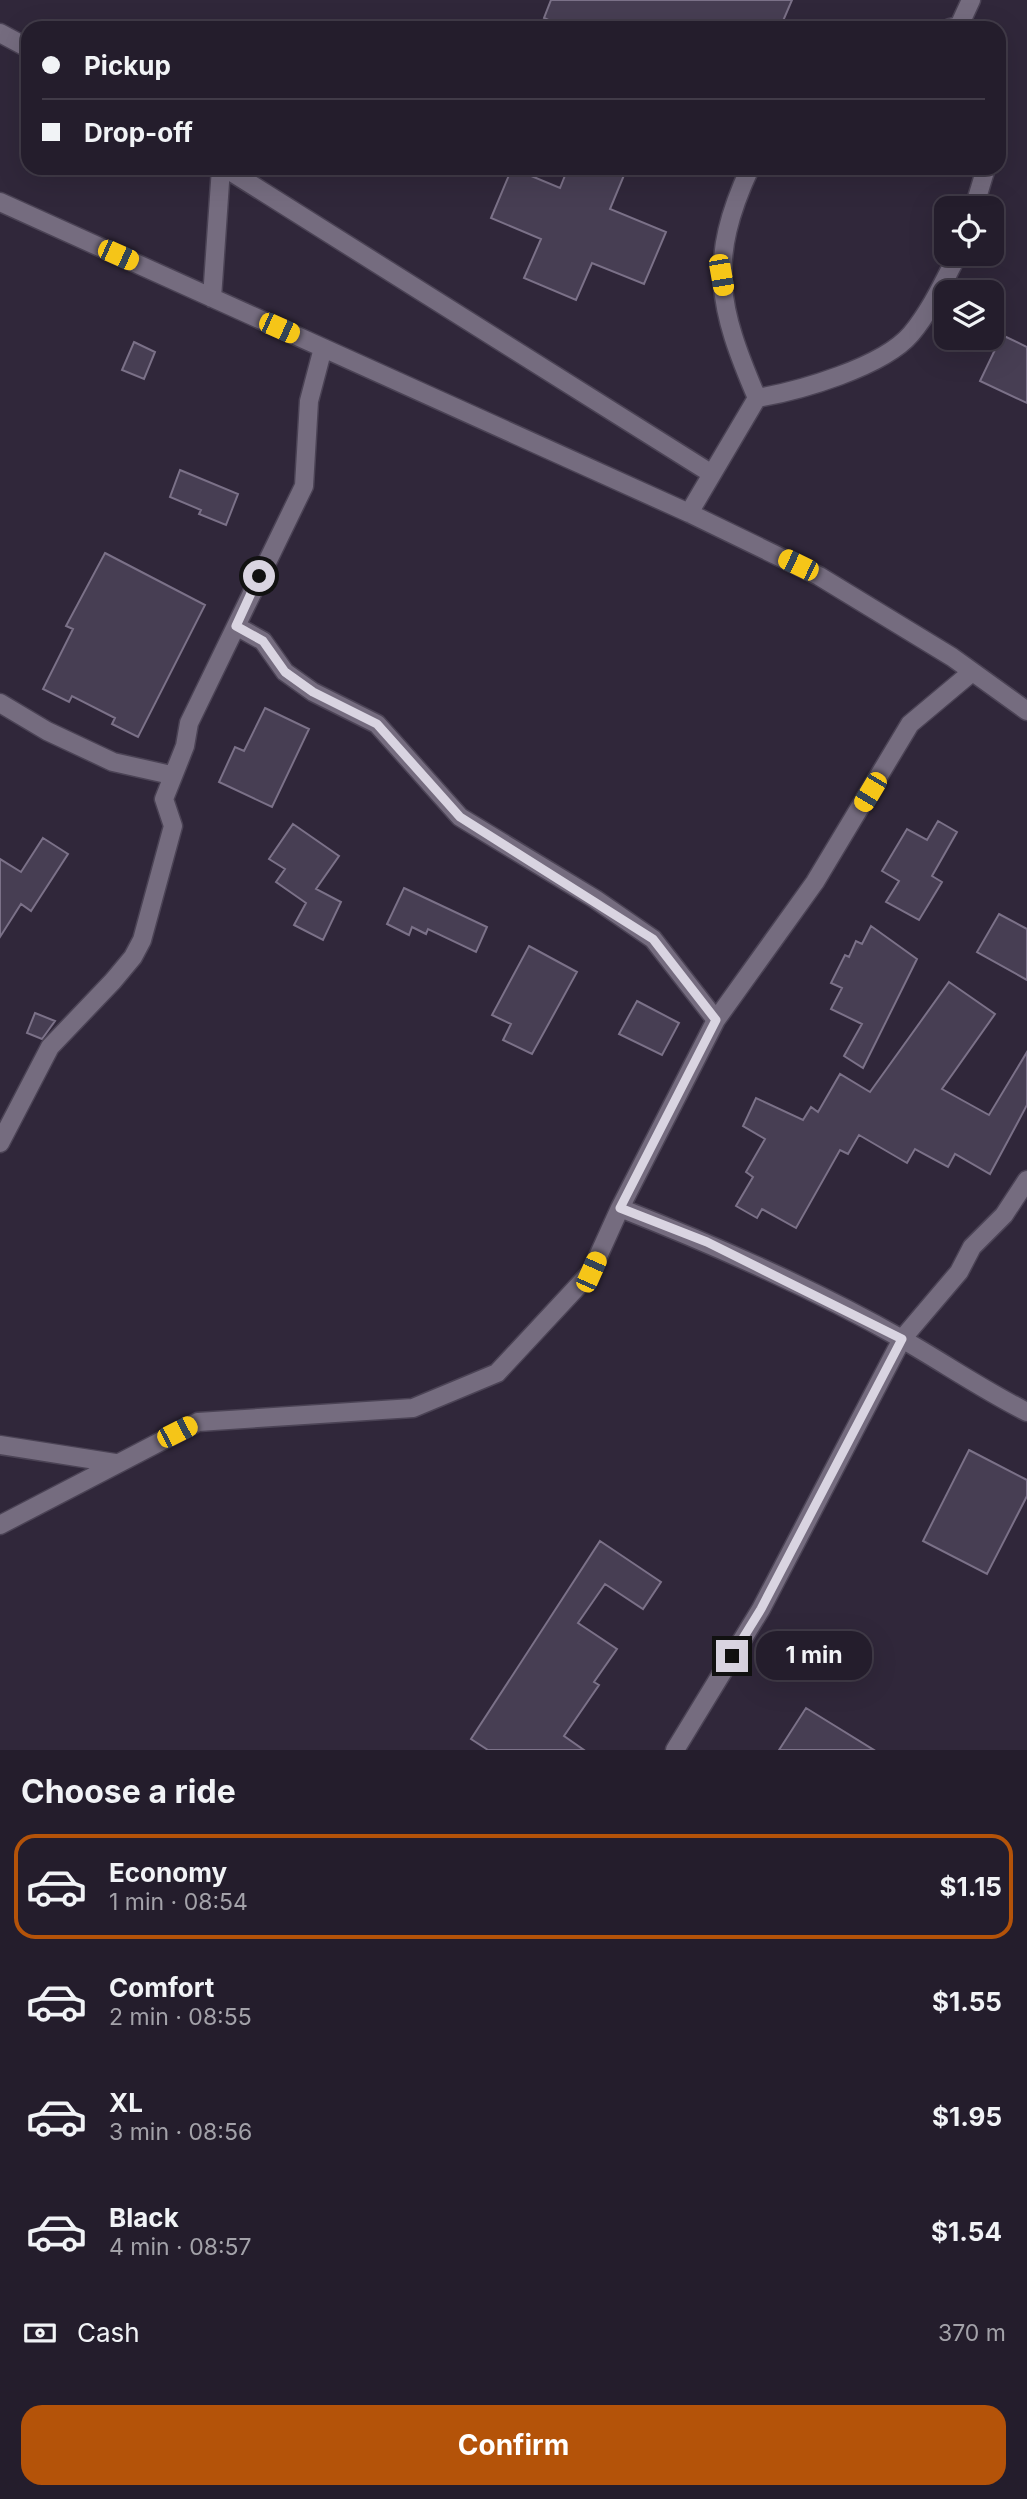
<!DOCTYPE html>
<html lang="en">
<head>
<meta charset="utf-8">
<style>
	:root { --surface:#241d2c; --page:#2c2634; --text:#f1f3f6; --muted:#a3a2a9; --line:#413b48; --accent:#b45309 }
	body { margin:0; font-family:Inter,sans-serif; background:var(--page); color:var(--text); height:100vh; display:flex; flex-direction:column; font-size:26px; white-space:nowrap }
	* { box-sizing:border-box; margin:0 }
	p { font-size:23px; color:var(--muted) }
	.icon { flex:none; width:38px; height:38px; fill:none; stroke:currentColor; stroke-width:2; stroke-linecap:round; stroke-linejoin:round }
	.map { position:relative; height:1750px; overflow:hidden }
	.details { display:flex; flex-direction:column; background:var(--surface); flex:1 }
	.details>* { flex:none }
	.guide { position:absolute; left:21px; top:21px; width:985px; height:154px; border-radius:21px; box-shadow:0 7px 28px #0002,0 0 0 2px var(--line); display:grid; align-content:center; height:154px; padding:0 21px; background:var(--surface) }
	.fabs { position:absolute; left:934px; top:196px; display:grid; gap:14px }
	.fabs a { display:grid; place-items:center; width:70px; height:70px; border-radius:14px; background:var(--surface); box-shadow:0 7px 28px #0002,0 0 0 2px var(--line); font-size:35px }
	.end { position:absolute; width:32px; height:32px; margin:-16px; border:9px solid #d9d4e1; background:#111; box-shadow:0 0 0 4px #111 }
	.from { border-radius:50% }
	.bubble { position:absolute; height:49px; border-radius:21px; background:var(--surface); box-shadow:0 7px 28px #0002,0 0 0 2px var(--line); font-size:23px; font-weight:700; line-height:49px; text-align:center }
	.car { position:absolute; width:21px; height:42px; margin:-21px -10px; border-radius:9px; box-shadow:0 0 5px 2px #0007; background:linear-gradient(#f5c518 24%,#345 0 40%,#f5c518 0 76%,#345 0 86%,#f5c518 0) }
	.guide b { display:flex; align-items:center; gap:24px; height:66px; font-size:26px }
	.guide b+b { border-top:2px solid var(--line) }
	.guide i { width:18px; height:18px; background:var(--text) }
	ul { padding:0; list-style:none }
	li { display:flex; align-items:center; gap:21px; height:105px; margin:0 14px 10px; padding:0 7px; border:4px solid transparent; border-radius:21px }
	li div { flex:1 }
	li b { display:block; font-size:26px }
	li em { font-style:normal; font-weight:700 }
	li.current { border-color:var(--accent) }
	li>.icon { width:63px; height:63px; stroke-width:1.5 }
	h2 { padding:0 21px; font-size:32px; line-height:84px }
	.pay { display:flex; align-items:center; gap:18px; height:77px; padding:0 21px; font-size:26px }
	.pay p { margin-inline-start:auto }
	.cta { display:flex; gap:14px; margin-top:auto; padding:14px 21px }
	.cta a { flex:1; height:80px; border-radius:21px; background:var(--accent); color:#fff; font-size:28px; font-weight:700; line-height:80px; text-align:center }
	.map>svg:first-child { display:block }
</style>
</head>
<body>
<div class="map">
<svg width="1027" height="1750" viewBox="0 0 1027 1750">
	<rect width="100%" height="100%" fill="#30273a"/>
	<path fill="#473e53" stroke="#7b7188" stroke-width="2" d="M551 0H792L780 28H567L544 18Z
		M512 168 560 188 568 168H627L610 209 666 232 644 284 592 263 576 300 524 278 541 239 491 218Z
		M1002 335 1027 347V403L980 381Z
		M134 342 155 352 144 379 122 370Z
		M180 470 238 494 226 525 199 514 201 510 170 497Z
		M105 553 205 605 138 737 112 724 115 718 72 696 69 702 43 689 73 629 66 626Z
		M265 708 309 729 272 807 219 782 235 747 244 751Z
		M938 821 957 832 932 876 942 882 919 920 886 902 899 881 882 871 907 829 927 840Z
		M293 824 339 856 316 889 341 902 323 940 294 925 306 903 276 882 285 869 269 859Z
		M43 838 68 854 31 911 21 904 0 937V859L21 872Z
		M404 888 487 927 476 952 428 929 426 934 412 927 409 935 387 924Z
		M999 914 1027 929V980L977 952Z
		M871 926 917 959 863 1068 844 1056 862 1024 831 1009 842 988 831 983 845 955 849 957 856 941 862 944Z
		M529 946 577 972 532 1054 503 1040 511 1024 492 1015Z
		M949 982 995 1014 942 1089 989 1115 1027 1052V1105L990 1174 955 1154 948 1167 915 1149 907 1163 859 1135 848 1154 840 1150 796 1228 762 1209 757 1218 736 1206 753 1177 746 1172 765 1139 743 1126 756 1098 803 1120 811 1107 818 1112 840 1074 870 1092Z
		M637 1001 679 1023 662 1055 619 1034Z
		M35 1013 55 1021 42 1039 27 1033Z
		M969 1450 1027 1480V1496L987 1574 923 1541Z
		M600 1541 661 1582 643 1609 605 1584 578 1623 617 1649 594 1682 599 1685 564 1736 584 1750H488L471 1739Z
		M806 1708 874 1750H779Z"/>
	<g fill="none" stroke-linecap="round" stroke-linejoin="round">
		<g stroke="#4b4355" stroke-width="21">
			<path id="minor" d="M950 28 959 26 971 0
				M0 33 28 48
				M225 168 712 474
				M750 168C707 261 718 307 757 398
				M0 202 689 513 819 576 952 657 1027 711
				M974 208 986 168
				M212 298 221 168
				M757 398C799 391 883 367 911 334 931 310 944 281 958 254
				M689 513 757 398
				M236 626 263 641 285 672 313 692 377 724 460 817 595 899 653 939 716 1020 620 1208
				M0 703 47 731 113 762 171 775
				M716 1020 815 882 910 724 972 672
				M0 1143 50 1047 113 981 133 957 142 940 173 826 164 799 185 746 189 723 304 486 309 401 323 348
				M0 1445 115 1463
				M0 1525 198 1422 413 1408 497 1373 591 1272 620 1208C714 1245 814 1289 902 1339 944 1363 983 1390 1027 1412
				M675 1750 761 1609 902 1339 959 1272 972 1247 1004 1215 1027 1180"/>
		</g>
		<use href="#minor" stroke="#756c7f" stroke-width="18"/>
	</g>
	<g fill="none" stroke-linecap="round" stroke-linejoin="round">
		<path stroke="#d9d4e1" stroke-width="9" d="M259 576 236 626 263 641 285 672 313 692 377 724 460 817 653 939 716 1020 620 1208 707 1242 902 1339 761 1609 732 1656"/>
	</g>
</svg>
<div class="fabs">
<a><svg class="icon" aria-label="locate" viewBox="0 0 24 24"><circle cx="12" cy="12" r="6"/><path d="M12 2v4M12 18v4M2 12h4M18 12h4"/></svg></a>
<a><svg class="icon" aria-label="layers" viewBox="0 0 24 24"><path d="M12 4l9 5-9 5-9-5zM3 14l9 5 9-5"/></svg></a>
</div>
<i class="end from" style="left:259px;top:576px"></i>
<i class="end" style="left:732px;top:1656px"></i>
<div class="bubble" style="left:756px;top:1631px;width:116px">1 min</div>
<i class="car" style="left:118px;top:255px;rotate:114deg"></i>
<i class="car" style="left:721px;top:275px;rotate:170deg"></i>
<i class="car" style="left:279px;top:328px;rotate:114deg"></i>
<i class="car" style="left:798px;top:565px;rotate:296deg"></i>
<i class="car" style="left:870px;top:792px;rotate:211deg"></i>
<i class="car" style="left:591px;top:1272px;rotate:24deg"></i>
<i class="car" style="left:177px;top:1432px;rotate:63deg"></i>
<div class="guide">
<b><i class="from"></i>Pickup</b>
<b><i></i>Drop-off</b>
</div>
</div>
<section class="details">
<h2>Choose a ride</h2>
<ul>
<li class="current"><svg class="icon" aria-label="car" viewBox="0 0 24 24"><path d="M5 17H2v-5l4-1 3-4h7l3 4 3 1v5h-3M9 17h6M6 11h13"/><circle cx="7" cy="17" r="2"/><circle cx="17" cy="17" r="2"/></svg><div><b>Economy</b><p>1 min · 08:54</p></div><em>$1.15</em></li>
<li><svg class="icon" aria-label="car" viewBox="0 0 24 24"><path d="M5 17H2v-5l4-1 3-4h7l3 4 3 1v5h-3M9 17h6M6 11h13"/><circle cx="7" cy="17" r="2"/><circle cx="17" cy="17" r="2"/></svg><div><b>Comfort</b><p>2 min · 08:55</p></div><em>$1.55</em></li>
<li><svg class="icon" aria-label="car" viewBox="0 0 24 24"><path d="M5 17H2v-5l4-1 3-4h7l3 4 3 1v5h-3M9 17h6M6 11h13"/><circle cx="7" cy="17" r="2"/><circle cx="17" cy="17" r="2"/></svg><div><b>XL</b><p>3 min · 08:56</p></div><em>$1.95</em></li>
<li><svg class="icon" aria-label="car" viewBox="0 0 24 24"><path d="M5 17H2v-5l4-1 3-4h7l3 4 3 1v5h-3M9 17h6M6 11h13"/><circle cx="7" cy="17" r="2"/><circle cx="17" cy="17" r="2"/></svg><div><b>Black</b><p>4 min · 08:57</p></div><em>$1.54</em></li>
</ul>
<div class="pay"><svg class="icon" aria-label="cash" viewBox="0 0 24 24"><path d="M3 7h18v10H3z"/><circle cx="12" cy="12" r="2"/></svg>Cash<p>370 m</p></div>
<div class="cta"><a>Confirm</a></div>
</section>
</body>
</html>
